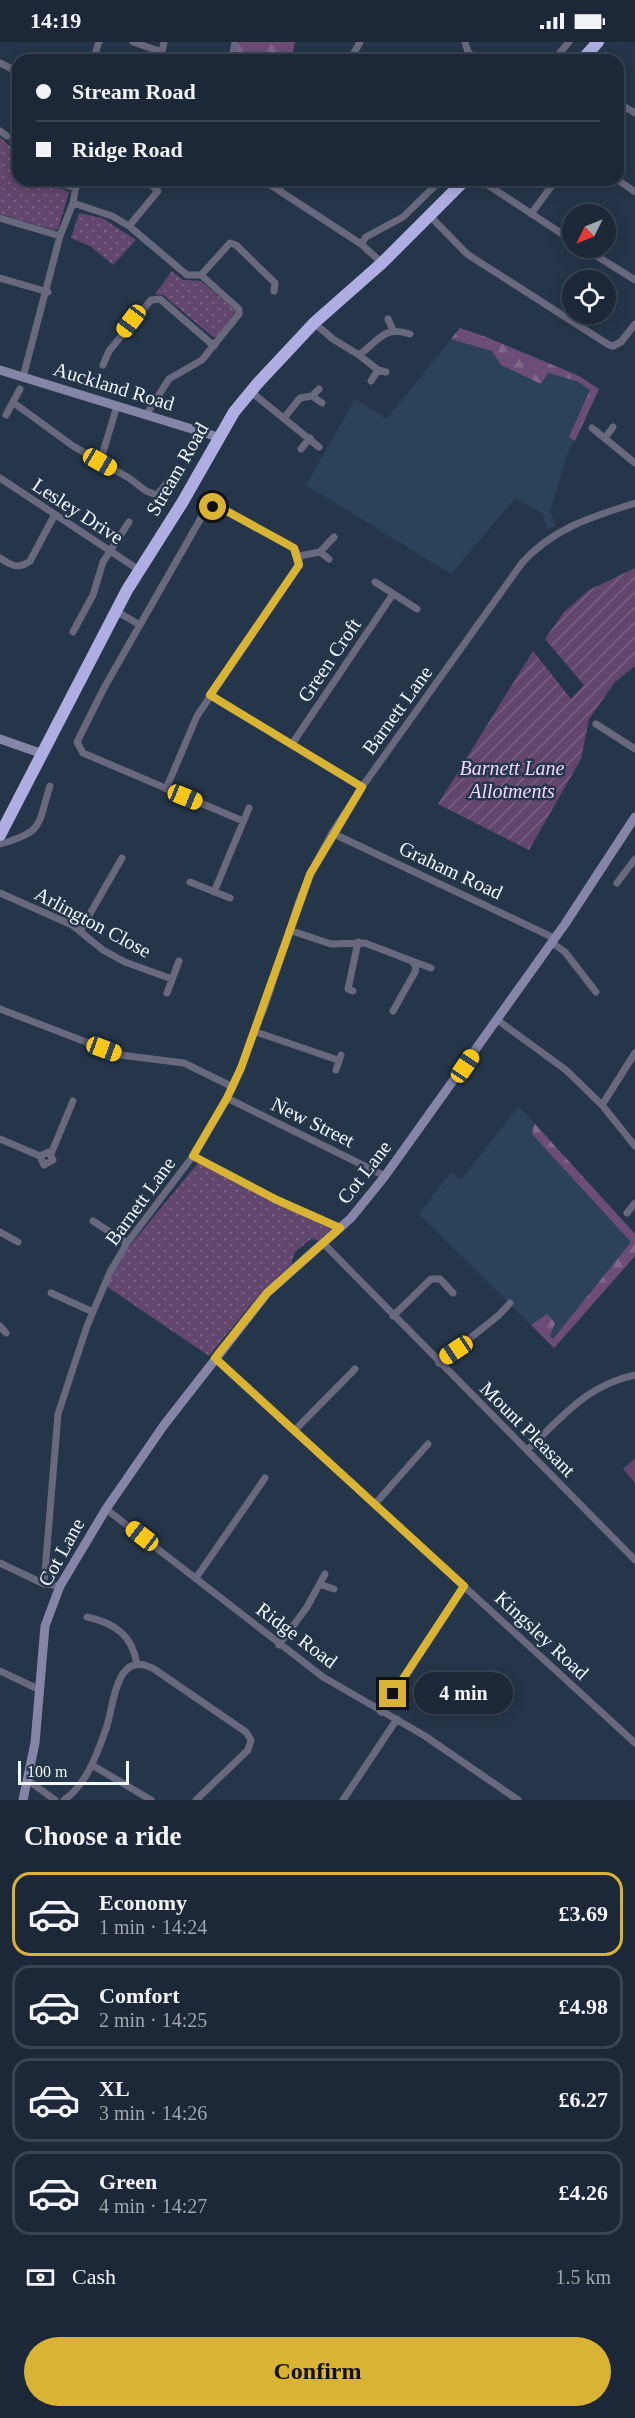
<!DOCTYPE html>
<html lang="en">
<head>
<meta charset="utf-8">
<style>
	:root { --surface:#1c2838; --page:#293443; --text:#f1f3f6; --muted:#a0a6ae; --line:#3a4453; --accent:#d9b334 }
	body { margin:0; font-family:"Times New Roman",serif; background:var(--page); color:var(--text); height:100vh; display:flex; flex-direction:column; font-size:22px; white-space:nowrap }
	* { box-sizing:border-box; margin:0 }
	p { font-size:20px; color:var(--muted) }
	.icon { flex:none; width:33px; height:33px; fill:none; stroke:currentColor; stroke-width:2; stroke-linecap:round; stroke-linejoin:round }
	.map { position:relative; height:1758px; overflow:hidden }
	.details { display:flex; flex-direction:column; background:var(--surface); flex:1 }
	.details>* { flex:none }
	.hud { position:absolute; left:12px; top:12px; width:612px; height:132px; border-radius:18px; box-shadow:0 3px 15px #0003,0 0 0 2px var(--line); display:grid; align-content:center; height:132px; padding:0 24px; background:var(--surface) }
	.needle { width:39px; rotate:227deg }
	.tools { position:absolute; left:562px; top:162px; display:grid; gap:12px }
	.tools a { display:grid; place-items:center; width:54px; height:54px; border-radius:50%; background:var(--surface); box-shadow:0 3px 15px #0003,0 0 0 2px var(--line); font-size:30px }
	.scale { position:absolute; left:18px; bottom:15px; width:111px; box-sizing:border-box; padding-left:6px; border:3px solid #eff6fd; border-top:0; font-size:16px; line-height:21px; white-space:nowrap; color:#eff6fd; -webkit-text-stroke:4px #25364a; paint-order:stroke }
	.end { position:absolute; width:27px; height:27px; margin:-14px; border:8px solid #d9b334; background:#111; box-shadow:0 0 0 3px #111 }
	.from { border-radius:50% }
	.bubble { position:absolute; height:42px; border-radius:21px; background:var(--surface); box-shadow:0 3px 15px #0003,0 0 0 2px var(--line); font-size:20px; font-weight:700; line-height:42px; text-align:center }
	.car { position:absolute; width:18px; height:36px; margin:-18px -9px; border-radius:8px; box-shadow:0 0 4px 2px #0007; background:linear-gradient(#f5c518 24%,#345 0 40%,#f5c518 0 76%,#345 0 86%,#f5c518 0) }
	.hud b { display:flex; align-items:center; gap:21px; height:57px; font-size:22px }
	.hud b+b { border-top:2px solid var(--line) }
	.hud i { width:15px; height:15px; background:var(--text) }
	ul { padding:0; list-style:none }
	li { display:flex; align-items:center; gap:18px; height:84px; margin:0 12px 9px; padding:0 12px; border:3px solid var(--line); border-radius:18px }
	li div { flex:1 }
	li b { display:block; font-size:22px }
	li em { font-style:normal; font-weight:700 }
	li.selected { border-color:var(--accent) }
	li>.icon { width:54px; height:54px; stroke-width:1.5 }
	h2 { padding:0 24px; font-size:27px; line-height:72px }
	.pay { display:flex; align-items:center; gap:15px; height:66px; padding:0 24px; font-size:22px }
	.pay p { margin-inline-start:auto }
	.cta { display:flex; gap:12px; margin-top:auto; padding:12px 24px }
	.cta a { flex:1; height:69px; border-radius:36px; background:var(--accent); color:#111; font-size:24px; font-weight:700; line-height:69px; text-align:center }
	.status { display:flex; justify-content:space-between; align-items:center; height:42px; padding:0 30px; background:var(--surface); direction:ltr }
	.status svg { height:16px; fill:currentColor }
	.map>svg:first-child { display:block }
</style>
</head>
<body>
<div class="status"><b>14:19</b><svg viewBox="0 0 49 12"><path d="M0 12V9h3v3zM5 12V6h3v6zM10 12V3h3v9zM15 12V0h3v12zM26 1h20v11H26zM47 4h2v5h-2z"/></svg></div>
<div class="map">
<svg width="635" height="1758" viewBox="0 0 635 1758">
	<defs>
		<pattern id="forest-firs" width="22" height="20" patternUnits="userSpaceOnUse" patternTransform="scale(1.5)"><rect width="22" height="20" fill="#6c4d77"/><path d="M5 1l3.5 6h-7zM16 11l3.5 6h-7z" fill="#81678b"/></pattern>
		<pattern id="park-dots" width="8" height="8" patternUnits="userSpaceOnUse" patternTransform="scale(1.5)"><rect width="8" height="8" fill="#63466d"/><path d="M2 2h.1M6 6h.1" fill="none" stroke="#7a6183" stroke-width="1.8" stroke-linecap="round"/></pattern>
		<pattern id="garden-furrows" width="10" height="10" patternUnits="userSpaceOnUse" patternTransform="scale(1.5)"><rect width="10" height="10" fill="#63466d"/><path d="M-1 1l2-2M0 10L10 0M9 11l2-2" fill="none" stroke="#7a6183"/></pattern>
	</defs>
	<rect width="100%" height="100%" fill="#25364a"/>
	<path fill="#2c4259" d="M460 286 486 295 579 334 599 347 566 416 550 470 556 484 547 487 542 471 515 456 451 532 306 443 355 357 387 377Z
		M519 1064 635 1192V1214L554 1306 419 1172 451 1130 461 1138Z"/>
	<path fill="#63466d" d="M635 1416V1441L623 1427Z"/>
	<path fill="url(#forest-firs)" d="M239 0H295L291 18H232Z
		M460 286 486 295 579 334 599 347 575 399 569 395 590 348 577 339 548 331 541 342 501 323 492 309 451 297Z
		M534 1081 635 1192V1214L554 1306 531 1283 547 1272 555 1281 550 1294 553 1297 631 1200 532 1092Z"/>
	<path fill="url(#park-dots)" d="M0 95 18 112V138H39L69 150 58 187 54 188 0 172Z
		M79 171 102 176 136 198 113 223 90 204 71 196Z
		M172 229 183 238 201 239 236 269 218 294 213 295 163 253 155 252Z
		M198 1121 331 1187 319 1198 311 1197 295 1210 291 1223 263 1248 209 1314 106 1244 123 1212Z"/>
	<path fill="url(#garden-furrows)" d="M635 526V624L615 640 589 677 581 717 529 808 438 762 533 609 571 657 584 643 545 597 564 570 589 548Z"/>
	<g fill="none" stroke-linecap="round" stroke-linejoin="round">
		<path stroke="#68687e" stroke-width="7" d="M133 0 162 10 164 0
			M465 0 468 10 478 18
			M233 10 235 0
			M93 18 99 0
			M350 18 360 0
			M554 18 569 0
			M0 21 18 30
			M618 61 635 71
			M0 89 7 94
			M13 99 18 105
			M50 138 76 146
			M263 138 361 202 382 221
			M480 138 573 199
			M618 138 635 150
			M279 148 283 138
			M73 161 112 174 129 184 187 233H201L239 267V272L202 318 169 337 146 373
			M531 172 556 138
			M430 174 467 212 609 303 613 304 621 300 635 282
			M0 176 60 194
			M129 184 158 149 146 138
			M361 202 366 195 403 175 441 138
			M584 206 635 238
			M201 233 230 201 236 203 275 241 274 249
			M0 236 48 250
			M388 277 393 288
			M314 281 333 297 359 313C379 299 383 283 410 292
			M359 313 378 328
			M103 323 109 309 151 258 160 257 214 304
			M23 335 60 194 73 161 77 138
			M371 339 378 328 386 330
			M250 349 319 405
			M312 354 322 361
			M14 361 73 404 129 436 146 449 157 453 176 430
			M6 373 20 347
			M284 376 300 356 312 354 319 347
			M592 386 635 421
			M605 396 613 385
			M301 407 310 396
			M100 420 117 364
			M0 436 139 528
			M320 510 329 517
			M299 514 320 510 334 495
			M0 516C11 523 18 528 30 519L54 474
			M375 540 417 567
			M116 569 140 583
			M73 590 93 553 103 520 129 480
			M210 653 362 745
			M596 682 635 707
			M292 702 393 552
			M166 747 197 674 299 523V514L294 506 218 465 205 469 104 646 77 700 83 711 243 779
			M332 791 554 896
			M0 802C45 789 37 784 50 744
			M190 840 230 856
			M617 841 635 817
			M214 850 249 766
			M0 851 72 883 103 908 125 920 172 937
			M289 888 331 902 365 901 412 919 416 925 415 930 393 969
			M80 889 122 816
			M551 900 565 910 596 950
			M412 919 431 926
			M353 949 348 947 358 900
			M167 951 179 919
			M0 967 120 1013 184 1021 233 1045
			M496 977 566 1028 602 1063 635 1104
			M256 990 338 1018
			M336 1028 341 1013
			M227 1056 385 1134
			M602 1063 635 1011
			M0 1097 40 1114 44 1123 53 1118 49 1110 40 1114
			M51 1112 73 1059
			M193 1114 277 1158 340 1186
			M627 1171 635 1161
			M93 1179 127 1201
			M0 1190 18 1200
			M323 1201 635 1518
			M51 1251 93 1270
			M393 1274 431 1237H440L453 1251
			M0 1284 6 1291
			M215 1316 635 1701
			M439 1321 499 1273 510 1261
			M295 1388 355 1327
			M527 1408C563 1375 585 1344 635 1333
			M375 1462 428 1402
			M106 1467 323 1635 425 1694 518 1758
			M0 1521 44 1542 60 1544
			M196 1536 265 1436
			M44 1542 58 1372 87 1284 110 1230 127 1201 193 1114 233 1045 266 961 299 859 310 832 332 791 362 745 522 521C553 486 592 475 635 461
			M322 1543 334 1547
			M87 1575C115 1581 132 1593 137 1622
			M279 1603 307 1565 325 1532
			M0 1629 40 1648
			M381 1670 464 1544
			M92 1723 151 1758
			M29 1739 55 1758
			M64 1758C87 1742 97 1712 106 1687 114 1665 115 1605 154 1627L246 1690 251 1698 248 1708 196 1758
			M343 1758 397 1677"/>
		<path stroke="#8585a7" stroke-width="9" d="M0 328 218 395
			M0 697 40 711
			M23 1758 35 1701 45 1584 60 1544 106 1467 164 1383 267 1251 351 1176 385 1134 565 882 635 775"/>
		<path stroke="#aeaee3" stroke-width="12" d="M582 18 598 0
			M0 793 127 548 182 461 234 370 257 342 314 281 382 221 465 138"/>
	</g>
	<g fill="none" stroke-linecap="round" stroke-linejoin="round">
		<path stroke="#d9b334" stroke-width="8" d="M213 465 223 467 294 506 299 523 210 653 362 745 310 832 241 1026 227 1056 193 1114 277 1158 340 1186 267 1251 215 1316 464 1544 393 1652"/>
	</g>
	<g text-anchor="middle" stroke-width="5" stroke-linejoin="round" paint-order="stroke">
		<g font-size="20" fill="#eff6fd" stroke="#25364a">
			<text transform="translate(114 344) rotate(17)" y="7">Auckland Road</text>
			<text transform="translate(177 427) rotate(-60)" y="7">Stream Road</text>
			<text transform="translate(78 469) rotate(33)" y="7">Lesley Drive</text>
			<text transform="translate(329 618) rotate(-56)" y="7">Green Croft</text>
			<text transform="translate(397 668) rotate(-54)" y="7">Barnett Lane</text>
			<text transform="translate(451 828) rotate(25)" y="7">Graham Road</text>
			<text transform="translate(93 880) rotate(28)" y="7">Arlington Close</text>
			<text transform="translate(313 1080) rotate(26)" y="7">New Street</text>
			<text transform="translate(364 1130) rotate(-52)" y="7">Cot Lane</text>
			<text transform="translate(140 1159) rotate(-54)" y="7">Barnett Lane</text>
			<text transform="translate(528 1387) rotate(45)" y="7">Mount Pleasant</text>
			<text transform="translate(61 1510) rotate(-61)" y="7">Cot Lane</text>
			<text transform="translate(297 1593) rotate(37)" y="7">Ridge Road</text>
			<text transform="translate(542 1593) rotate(43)" y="7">Kingsley Road</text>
		</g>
		<g font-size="20" font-style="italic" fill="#f3d5fe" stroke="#25364a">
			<text x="512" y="733">Barnett Lane<tspan x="512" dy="23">Allotments</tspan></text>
		</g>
	</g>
</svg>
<div class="tools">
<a><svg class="needle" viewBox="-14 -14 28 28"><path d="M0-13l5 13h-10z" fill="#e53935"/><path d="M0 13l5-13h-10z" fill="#a0a6ae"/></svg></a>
<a><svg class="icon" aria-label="locate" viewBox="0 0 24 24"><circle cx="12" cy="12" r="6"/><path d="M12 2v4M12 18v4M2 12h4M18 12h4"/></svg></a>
</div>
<div class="scale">100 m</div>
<i class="end from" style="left:213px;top:465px"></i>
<i class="end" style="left:393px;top:1652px"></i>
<div class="bubble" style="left:414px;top:1630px;width:99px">4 min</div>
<i class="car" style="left:131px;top:279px;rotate:217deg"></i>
<i class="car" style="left:100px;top:420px;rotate:120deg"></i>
<i class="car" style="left:185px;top:755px;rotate:112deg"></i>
<i class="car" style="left:104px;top:1007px;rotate:110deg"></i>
<i class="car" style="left:465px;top:1024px;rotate:34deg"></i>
<i class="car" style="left:456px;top:1308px;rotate:236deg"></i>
<i class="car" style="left:142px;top:1494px;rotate:308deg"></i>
<div class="hud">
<b><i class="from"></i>Stream Road</b>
<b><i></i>Ridge Road</b>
</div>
</div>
<section class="details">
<h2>Choose a ride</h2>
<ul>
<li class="selected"><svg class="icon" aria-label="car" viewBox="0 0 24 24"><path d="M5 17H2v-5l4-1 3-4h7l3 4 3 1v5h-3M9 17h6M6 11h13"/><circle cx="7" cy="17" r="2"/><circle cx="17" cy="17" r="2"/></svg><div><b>Economy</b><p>1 min · 14:24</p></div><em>£3.69</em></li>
<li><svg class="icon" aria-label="car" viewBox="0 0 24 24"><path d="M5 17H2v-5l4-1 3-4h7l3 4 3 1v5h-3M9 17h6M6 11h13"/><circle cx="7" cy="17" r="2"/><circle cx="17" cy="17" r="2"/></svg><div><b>Comfort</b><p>2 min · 14:25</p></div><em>£4.98</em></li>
<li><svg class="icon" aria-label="car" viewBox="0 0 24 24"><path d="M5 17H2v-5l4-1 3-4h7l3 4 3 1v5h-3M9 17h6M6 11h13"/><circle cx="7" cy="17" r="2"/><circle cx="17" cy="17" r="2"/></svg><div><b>XL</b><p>3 min · 14:26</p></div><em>£6.27</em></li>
<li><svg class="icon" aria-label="car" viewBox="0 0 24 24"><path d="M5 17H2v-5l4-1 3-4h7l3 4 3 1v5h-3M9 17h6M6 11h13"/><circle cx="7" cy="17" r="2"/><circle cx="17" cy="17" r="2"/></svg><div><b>Green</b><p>4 min · 14:27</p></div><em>£4.26</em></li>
</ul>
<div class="pay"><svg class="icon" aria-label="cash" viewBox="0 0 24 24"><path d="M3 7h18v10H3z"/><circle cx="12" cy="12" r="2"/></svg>Cash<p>1.5 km</p></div>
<div class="cta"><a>Confirm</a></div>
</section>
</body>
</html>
